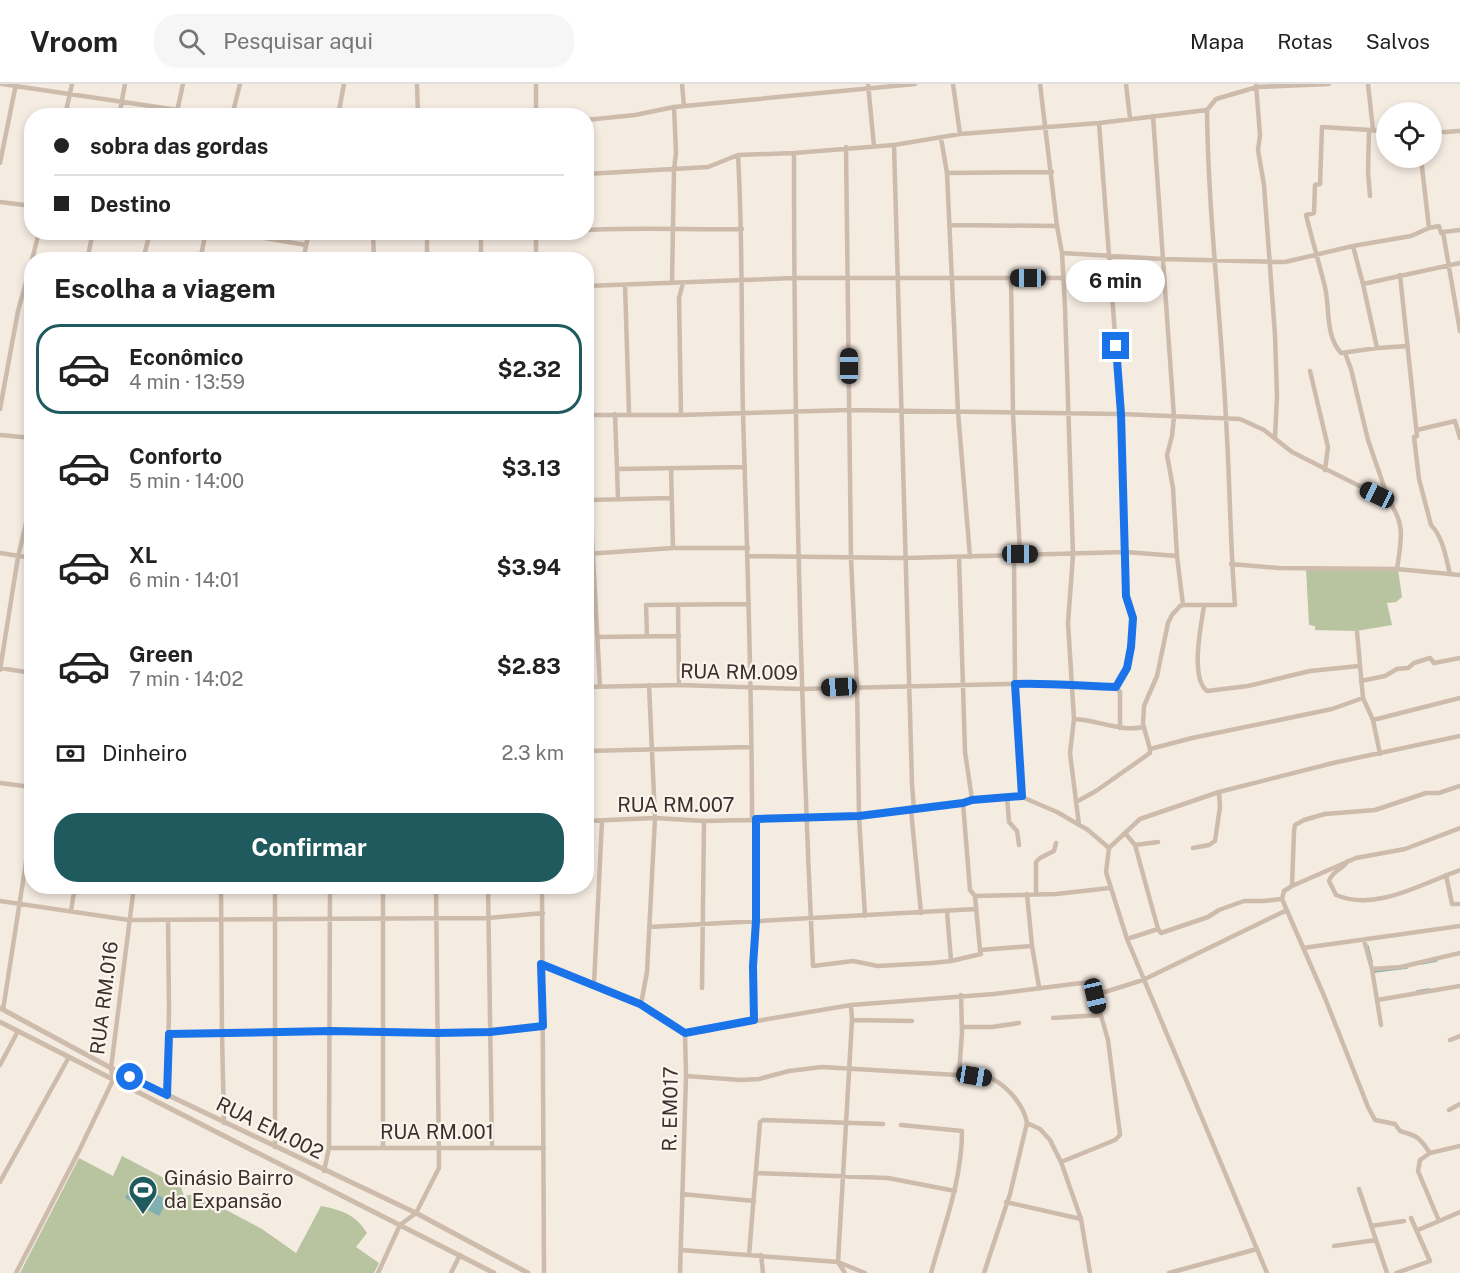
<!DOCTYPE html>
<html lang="pt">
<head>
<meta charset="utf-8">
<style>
	:root { --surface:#fff; --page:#f6f6f6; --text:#222; --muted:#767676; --line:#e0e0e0; --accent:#1f5a5e }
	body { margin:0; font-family:"Public Sans",sans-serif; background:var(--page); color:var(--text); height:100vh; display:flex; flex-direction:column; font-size:22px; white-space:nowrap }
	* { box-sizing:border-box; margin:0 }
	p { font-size:20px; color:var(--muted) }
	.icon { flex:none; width:33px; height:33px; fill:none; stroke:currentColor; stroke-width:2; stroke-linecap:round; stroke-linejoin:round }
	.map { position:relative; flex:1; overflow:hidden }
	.details { position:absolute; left:24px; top:168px; width:570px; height:642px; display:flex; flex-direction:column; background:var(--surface); border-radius:24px; box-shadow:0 3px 9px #0003 }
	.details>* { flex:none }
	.guide { position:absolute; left:24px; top:24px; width:570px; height:132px; border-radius:24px; box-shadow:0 3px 9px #0003; display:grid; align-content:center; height:132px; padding:0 30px; background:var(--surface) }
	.buttons { position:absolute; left:1376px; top:18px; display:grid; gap:12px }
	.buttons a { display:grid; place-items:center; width:66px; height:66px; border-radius:50%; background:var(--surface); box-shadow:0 3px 9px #0003; font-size:30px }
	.end { position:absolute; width:27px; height:27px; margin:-14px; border:8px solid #1a73e8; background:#fff; box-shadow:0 0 0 3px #fff }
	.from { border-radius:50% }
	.bubble { position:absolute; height:42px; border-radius:21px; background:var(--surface); box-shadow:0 3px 9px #0003; font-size:20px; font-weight:700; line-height:42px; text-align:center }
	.car { position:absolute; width:18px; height:36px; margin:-18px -9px; border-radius:8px; box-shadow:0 0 4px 2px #0007; background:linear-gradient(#222 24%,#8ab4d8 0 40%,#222 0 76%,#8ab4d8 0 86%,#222 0) }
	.guide b { display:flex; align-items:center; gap:21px; height:57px; font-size:22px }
	.guide b+b { border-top:2px solid var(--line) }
	.guide i { width:15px; height:15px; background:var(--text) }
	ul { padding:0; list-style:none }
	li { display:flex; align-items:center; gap:18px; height:90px; margin:0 12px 9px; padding:0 18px; border:3px solid transparent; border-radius:24px }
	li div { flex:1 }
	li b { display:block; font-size:22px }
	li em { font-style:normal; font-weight:700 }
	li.active { border-color:var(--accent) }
	li>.icon { width:54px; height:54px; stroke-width:1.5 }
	h2 { padding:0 30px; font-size:27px; line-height:72px }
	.pay { display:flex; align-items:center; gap:15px; height:66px; padding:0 30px; font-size:22px }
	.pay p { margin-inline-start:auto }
	.action { display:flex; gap:12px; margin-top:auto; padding:12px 30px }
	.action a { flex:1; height:69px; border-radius:24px; background:var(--accent); color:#fff; font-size:24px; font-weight:700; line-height:69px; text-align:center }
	header { display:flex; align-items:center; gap:36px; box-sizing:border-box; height:84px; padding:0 30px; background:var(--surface); border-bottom:2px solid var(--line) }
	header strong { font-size:28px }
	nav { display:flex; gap:33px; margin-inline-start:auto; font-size:21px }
	.search { width:420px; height:54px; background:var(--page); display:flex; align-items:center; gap:15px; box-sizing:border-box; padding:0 21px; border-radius:24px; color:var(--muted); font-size:22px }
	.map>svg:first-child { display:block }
</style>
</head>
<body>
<header>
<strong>Vroom</strong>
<div class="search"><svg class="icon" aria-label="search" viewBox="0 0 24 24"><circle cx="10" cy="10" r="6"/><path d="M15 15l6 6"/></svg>Pesquisar aqui</div>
<nav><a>Mapa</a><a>Rotas</a><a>Salvos</a></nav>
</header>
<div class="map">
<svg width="1460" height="1189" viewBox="0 0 1460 1189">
	<rect width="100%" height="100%" fill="#f4ebe1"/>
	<path fill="#b8c4a0" d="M1306 485H1398L1402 513 1396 518 1387 519 1392 541 1356 547 1315 546V542L1309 541Z
		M122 1072 181 1103 184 1112 196 1110 262 1145 296 1169 321 1122C342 1126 356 1131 367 1149L356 1163 379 1179 374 1189H20L79 1074 113 1092Z"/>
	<path fill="#7fb0b2" d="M134 1098 167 1116 159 1132 125 1114Z"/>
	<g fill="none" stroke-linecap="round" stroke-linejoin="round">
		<path stroke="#7fb0b2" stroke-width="1.5" d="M1368 862 1372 878
			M1421 880 1437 877
			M1374 888 1407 884
			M1417 907 1429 905"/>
		<path stroke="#cdbbac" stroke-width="4.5" d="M2 0 218 32
			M417 0 418 32
			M536 0V32
			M682 0 684 22
			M868 0 874 62
			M953 0 960 50
			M1040 0 1057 142 1062 169 1065 224 1073 471 1068 539 1074 635 1070 669 1079 741
			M1126 0 1130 34
			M1256 0 1260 51 1258 66 1264 101 1275 251 1277 312 1275 353
			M1368 0 1373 46
			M65 32 72 0
			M119 32 125 0
			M176 32 183 0
			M232 32 240 0
			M338 32 344 0
			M586 36 635 31 674 23 915 0
			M1369 46 1368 88 1370 112
			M1386 47 1322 43 1320 100 1315 101 1314 129 1306 131C1312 155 1319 179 1325 203 1330 225 1325 251 1341 269L1377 264 1408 262
			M1431 49 1459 47
			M941 54 947 89 958 328 970 473
			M894 61 912 700 914 726
			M846 63 851 475 857 602 859 733 865 832
			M794 69C794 340 800 611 813 882L853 877 878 882 932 879 951 877 981 870 980 866 1032 862 1039 903
			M738 71C743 157 741 244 743 330 747 465 752 600 752 735
			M0 79 16 0
			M947 89 1052 88
			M586 90 708 83 738 71 794 69 894 61 960 50 1099 39 1207 26
			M0 118 32 122
			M949 141 1057 142
			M1429 144 1439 142 1441 149 1443 148 1460 247
			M586 146C638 143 690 146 742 145
			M228 148 306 161
			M373 148 374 176
			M427 148V176
			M481 148V176
			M1443 148 1460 146
			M536 150 551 148
			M1353 162 1363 200 1377 264
			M1062 169 1163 175 1285 178 1353 162 1411 152 1429 144 1421 74
			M32 176 39 148
			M87 176 93 148
			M143 176 150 148
			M200 176 206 148
			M303 176 309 148
			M536 176V148
			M1400 191 1417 352 1414 353 1419 395 1431 441C1443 453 1446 474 1450 490
			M1011 194 1013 329 1020 470
			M672 199 674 86 676 69 674 23
			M1363 200 1460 179
			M625 201 629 329
			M586 202 794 194H1063
			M1345 269 1351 285 1368 356 1389 417
			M1310 287 1328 363 1325 386
			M0 325 18 227 32 177
			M615 330 617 385
			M586 331H681L849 326 1121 330 1240 335 1264 346 1292 368 1389 417C1406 441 1401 457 1397 485
			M681 331 679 214 683 199
			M1417 346 1455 337 1460 354
			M0 351 32 354
			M671 384 673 464
			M618 415 617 385 745 383
			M586 416 672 414
			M590 416 600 602
			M0 469 32 474
			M586 470 673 464H748
			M1014 471 1015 600 1022 713
			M747 472 906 474 1126 468 1177 472
			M959 473 965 668 972 715
			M1231 480 1279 484 1397 485 1460 491
			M678 521 679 601
			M1183 521H1235C1230 459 1230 397 1226 335 1221 232 1208 129 1207 26L1216 15 1257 3 1329 0
			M1204 522C1201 541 1190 594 1207 607L1248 602 1310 587 1359 582
			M1357 548 1363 614 1373 636 1380 670
			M647 552 646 521 749 520
			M597 553 679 552
			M0 584 32 589
			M0 586 18 473 32 414
			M1361 597 1385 592 1397 585 1408 584 1414 579 1430 574 1434 579 1460 574
			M586 603 679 601 801 605 1044 599 1073 602 1116 603 1127 584 1131 563 1133 534 1126 511 1121 330 1099 39
			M1116 603 1120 608V644
			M1074 635C1098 636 1120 648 1144 643
			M1373 636 1460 614
			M1150 665 1143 640 1144 622 1157 592 1168 539 1172 531 1180 522 1183 521 1177 472 1173 404 1167 371 1172 352 1174 333 1153 32
			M586 667 751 663
			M0 699 32 703
			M1007 713 1009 738 1017 747 1019 761
			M1076 718 1096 707 1150 669V665L1192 654 1332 625 1363 614
			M963 719 970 806 975 812 980 866
			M911 726 921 829
			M586 737 655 734 704 737 859 733 963 719 972 715 1022 713 1057 728 1088 746 1109 764
			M1460 744 1405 765 1356 774 1292 802 1284 807 1282 815 1325 914 1368 1023 1375 1036 1395 1040 1400 1047C1418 1052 1419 1053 1430 1069L1460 1062
			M1125 749 1135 761 1158 845
			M1135 761 1158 758
			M1193 764 1209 761 1215 757 1220 723 1219 708
			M1348 777C1341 787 1334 785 1329 797L1336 811C1376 828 1423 799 1460 786
			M1446 791 1452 820H1460
			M221 802 222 950 224 1039
			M488 802 492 1063
			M542 802 544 1189
			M1292 802 1294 747 1295 741 1304 736 1325 730 1375 726 1426 709H1439L1460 702
			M1027 810 1032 862
			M1036 810V778L1040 774 1054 767 1056 759
			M975 812 1056 810 1110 804
			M0 817 129 836 488 834 543 829
			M71 827 75 802
			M947 827 951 877
			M649 843 976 825
			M1127 855 1158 845 1161 849 1208 833 1219 826 1244 817H1264L1282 815
			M1364 856 1372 885 1381 941
			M1303 864 1460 842
			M541 881 641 920 685 949 686 992 680 1189
			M1372 885 1401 883 1460 869
			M594 900 602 737
			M702 904 704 737
			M1095 911 1143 896 1287 826
			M1377 916 1460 902
			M641 920 647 888 655 734 649 601
			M3 926 32 739
			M1053 934 1100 931
			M754 936 753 882 756 837V735
			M852 936 912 937
			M962 943H992L1019 939
			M685 949 851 921 994 910 1089 898 1092 900 1108 956 1120 1051 1115 1056 1061 1078
			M169 950 331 947 437 949 491 948 543 942
			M1450 956 1460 952
			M0 981 18 947
			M959 991 962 948 961 911
			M686 992 741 996 759 995 789 987 822 983 974 992C980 993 988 993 993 995 1009 1004 1024 1022 1027 1039L1040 1045 1050 1056 1061 1078 1081 1135 1090 1189
			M167 1011 169 925 168 836
			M1449 1026 1460 1020
			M901 1041 962 1047C962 1096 944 1142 931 1189
			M275 1063V802
			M383 1063V802
			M329 1064H544
			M1430 1069 1420 1076 1418 1087 1439 1137
			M324 1087 329 1064 330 802
			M756 1089 888 1094 955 1107
			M0 1098 69 973
			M1359 1105 1387 1189
			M682 1110 754 1117
			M1006 1118 1081 1135
			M1371 1142 1404 1137
			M1418 1146 1460 1128
			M1334 1162 1376 1156
			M681 1166 838 1178 865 1189
			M749 1171 760 1038 763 1036 883 1040
			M761 1171 763 1189
			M16 1189 79 1067 113 996 111 984 134 802
			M378 1189 400 1141 416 1129 439 1084 436 802
			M451 1189 460 1171
			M845 1189 838 1178 852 936 851 921
			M984 1189 1010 1110 1027 1039
			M1169 1189 1257 1165
			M1267 1189 1127 855 1106 788 1109 764 1140 735 1219 708 1333 679 1460 652
			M1396 1189 1430 1177 1411 1134"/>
		<path stroke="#cdbbac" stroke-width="5" d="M0 924 111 984 416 1129 528 1189
			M0 938 494 1189"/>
	</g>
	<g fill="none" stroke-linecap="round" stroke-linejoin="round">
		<path stroke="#1a73e8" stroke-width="8" d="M130 993 167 1011 169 950 331 947 437 949 490 948 543 942 541 880 640 920 685 949 754 936 753 882 756 837V735L859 732 963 719 972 716 1022 712 1015 600C1049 599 1082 602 1116 603L1127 584 1131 563 1133 534 1126 512 1121 330 1116 262"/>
	</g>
	<defs>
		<g id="stadium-pin" transform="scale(1.5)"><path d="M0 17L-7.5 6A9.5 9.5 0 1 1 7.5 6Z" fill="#1f5a5e" stroke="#fbf5ee"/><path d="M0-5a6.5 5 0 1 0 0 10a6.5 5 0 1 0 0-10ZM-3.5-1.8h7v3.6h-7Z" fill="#fff"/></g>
	</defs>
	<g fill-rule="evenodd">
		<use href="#stadium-pin" x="143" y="1106"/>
	</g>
	<g text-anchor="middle" stroke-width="4.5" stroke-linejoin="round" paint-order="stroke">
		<g font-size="20" fill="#3b302b" stroke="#fbf5ee">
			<text transform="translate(739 588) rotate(1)" y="7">RUA RM.009</text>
			<text x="676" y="728">RUA RM.007</text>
			<text transform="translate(104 914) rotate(-83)" y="7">RUA RM.016</text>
			<text transform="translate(670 1025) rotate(-89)" y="7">R. EM017</text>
			<text transform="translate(270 1044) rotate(26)" y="7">RUA EM.002</text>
			<text x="437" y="1055">RUA RM.001</text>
		</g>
		<g font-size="20" fill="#3b302b" stroke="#fbf5ee" text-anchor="start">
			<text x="164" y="1101">Ginásio Bairro<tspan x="164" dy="23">da Expansão</tspan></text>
		</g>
	</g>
</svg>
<div class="buttons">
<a><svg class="icon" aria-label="locate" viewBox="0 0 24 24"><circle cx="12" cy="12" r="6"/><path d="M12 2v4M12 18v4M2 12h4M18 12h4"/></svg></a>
</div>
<i class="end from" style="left:130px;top:993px"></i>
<i class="end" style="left:1116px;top:262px"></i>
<div class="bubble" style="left:1066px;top:176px;width:99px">6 min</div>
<i class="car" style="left:1028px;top:194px;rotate:270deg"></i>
<i class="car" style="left:849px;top:282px;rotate:0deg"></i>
<i class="car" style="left:1377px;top:411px;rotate:295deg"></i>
<i class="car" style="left:1020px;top:470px;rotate:90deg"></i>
<i class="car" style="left:839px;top:603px;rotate:267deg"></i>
<i class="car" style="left:1095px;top:912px;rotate:167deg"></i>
<i class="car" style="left:974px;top:992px;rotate:99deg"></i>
<div class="guide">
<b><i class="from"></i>sobra das gordas</b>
<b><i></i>Destino</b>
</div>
<section class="details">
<h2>Escolha a viagem</h2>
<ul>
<li class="active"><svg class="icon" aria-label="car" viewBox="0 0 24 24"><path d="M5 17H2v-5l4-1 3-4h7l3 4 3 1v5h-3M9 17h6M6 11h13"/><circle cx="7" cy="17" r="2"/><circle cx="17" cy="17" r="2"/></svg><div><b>Econômico</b><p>4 min · 13:59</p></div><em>$2.32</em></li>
<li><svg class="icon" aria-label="car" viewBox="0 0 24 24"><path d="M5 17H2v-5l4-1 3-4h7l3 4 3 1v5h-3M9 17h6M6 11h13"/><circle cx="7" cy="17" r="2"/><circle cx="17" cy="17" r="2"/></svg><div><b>Conforto</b><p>5 min · 14:00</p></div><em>$3.13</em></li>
<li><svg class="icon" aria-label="car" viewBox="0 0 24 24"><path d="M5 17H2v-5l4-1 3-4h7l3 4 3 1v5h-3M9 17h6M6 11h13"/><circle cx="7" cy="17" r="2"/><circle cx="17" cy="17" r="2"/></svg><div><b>XL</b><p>6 min · 14:01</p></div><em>$3.94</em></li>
<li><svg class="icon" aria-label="car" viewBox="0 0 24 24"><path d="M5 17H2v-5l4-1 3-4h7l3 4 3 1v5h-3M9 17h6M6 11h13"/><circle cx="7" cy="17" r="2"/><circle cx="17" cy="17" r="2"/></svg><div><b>Green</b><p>7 min · 14:02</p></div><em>$2.83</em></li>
</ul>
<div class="pay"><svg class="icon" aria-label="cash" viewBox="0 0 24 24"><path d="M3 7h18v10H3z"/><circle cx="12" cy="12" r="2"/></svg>Dinheiro<p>2.3 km</p></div>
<div class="action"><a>Confirmar</a></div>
</section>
</div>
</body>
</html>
